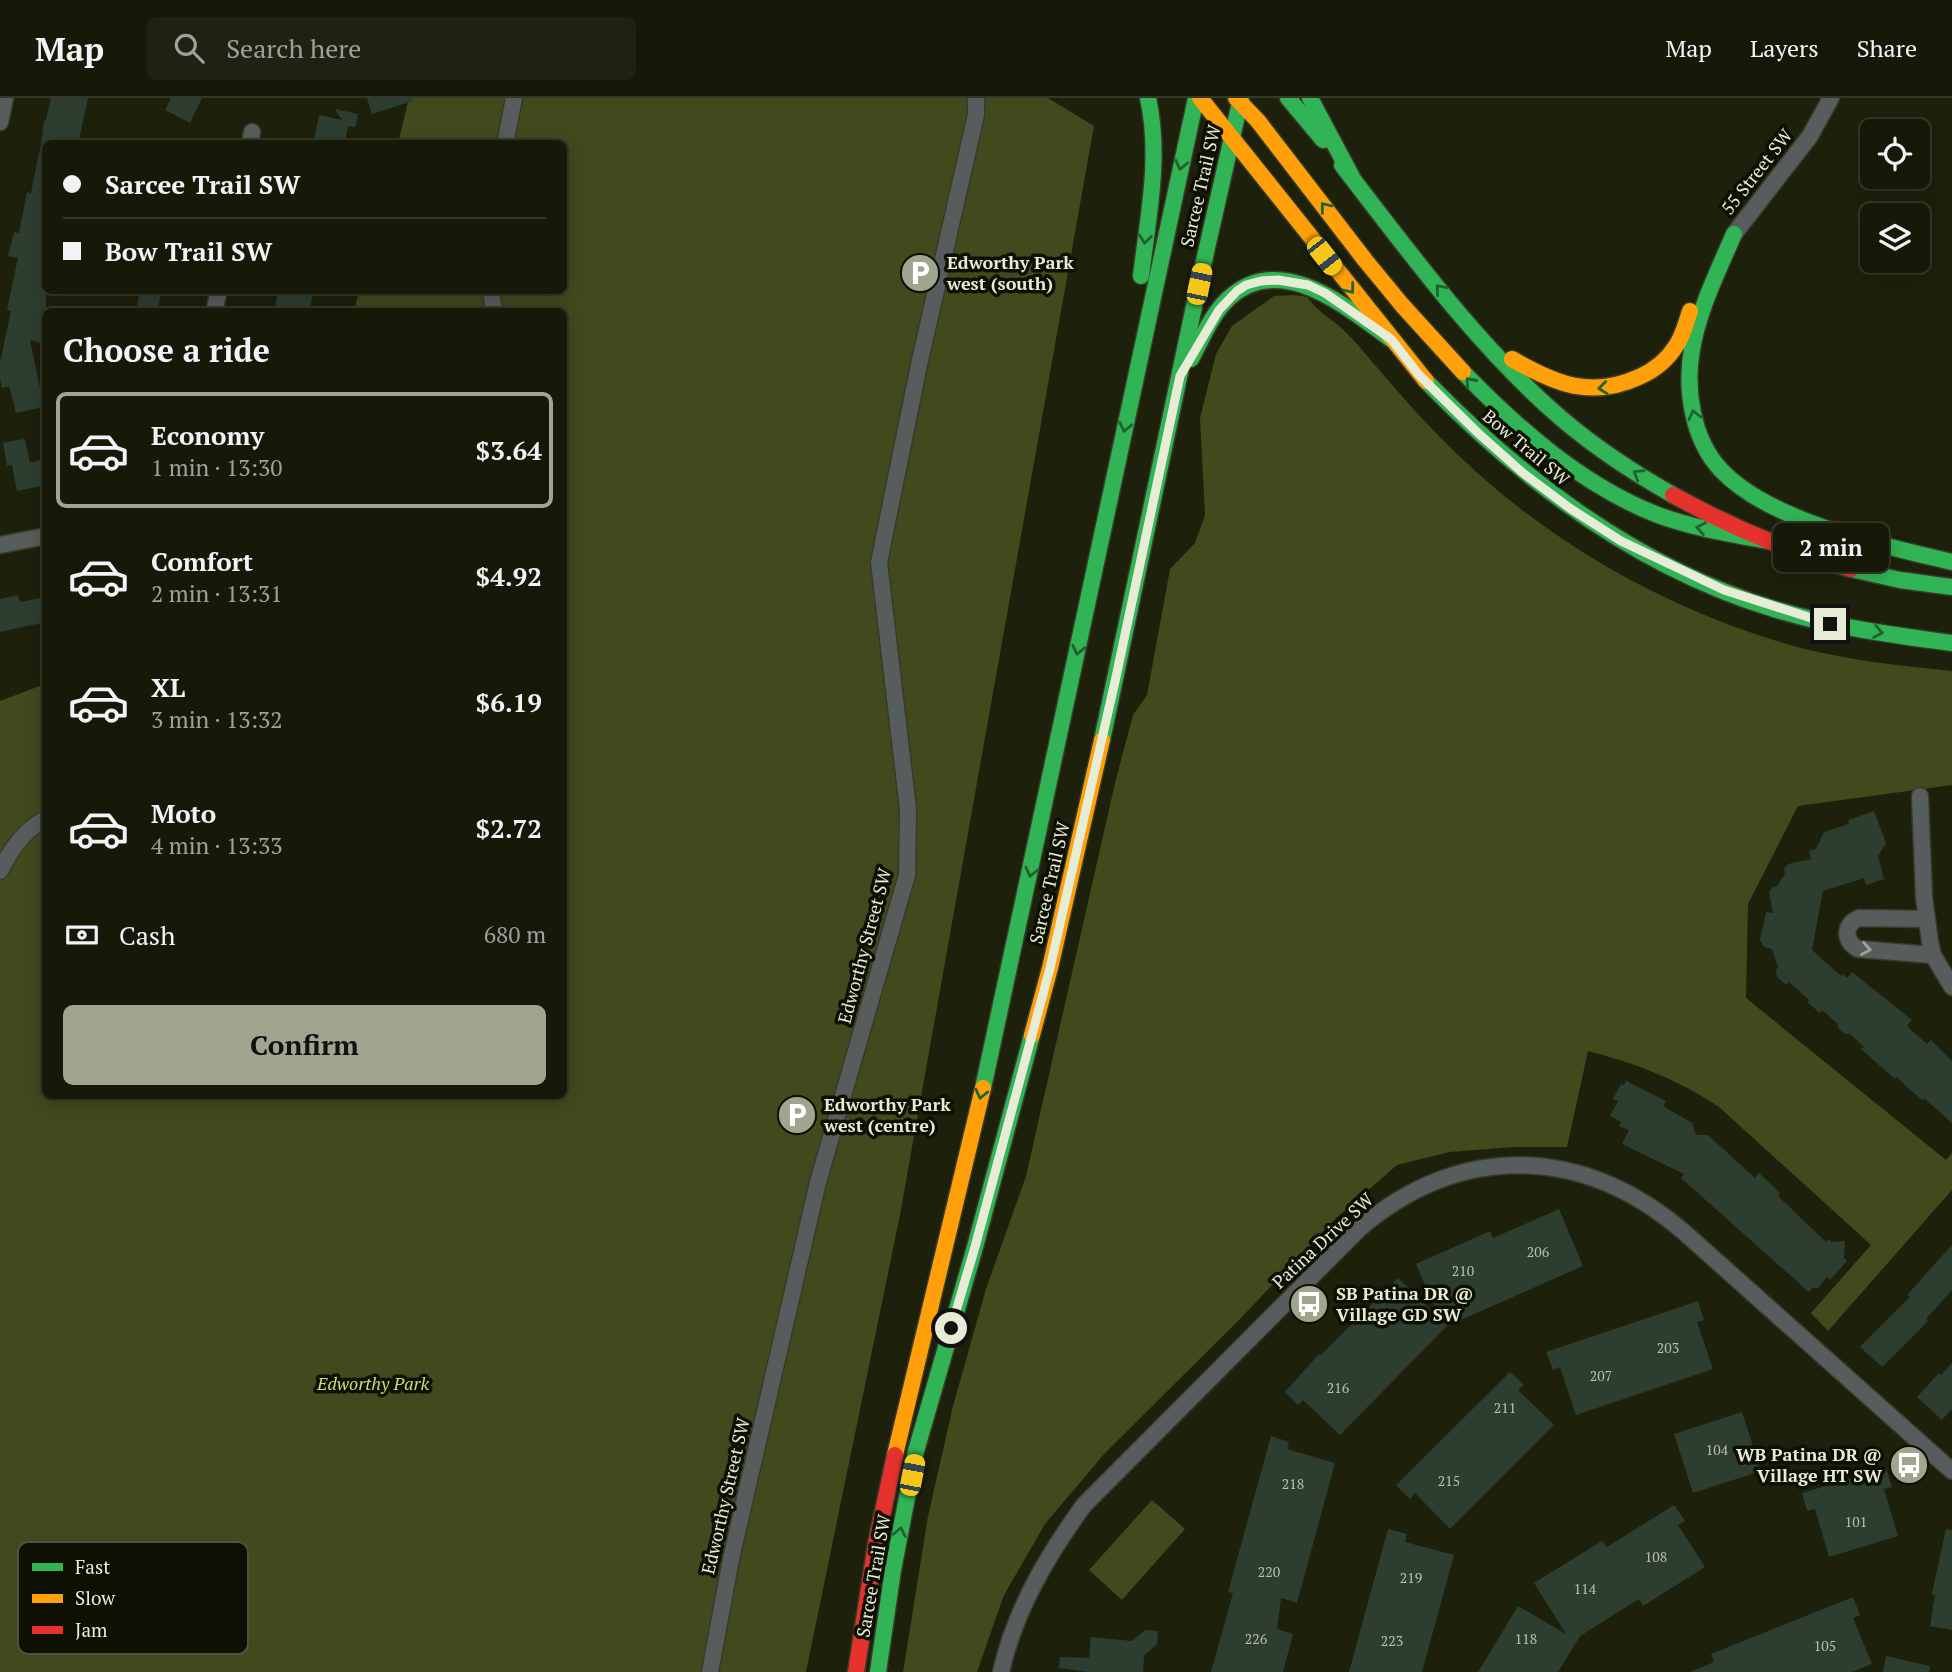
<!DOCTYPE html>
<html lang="en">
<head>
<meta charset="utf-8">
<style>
	:root { --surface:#161808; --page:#1f2112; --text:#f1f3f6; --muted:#9ea09c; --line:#353729; --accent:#a0a58f }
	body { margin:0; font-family:"PT Serif",serif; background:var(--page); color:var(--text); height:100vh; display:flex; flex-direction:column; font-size:26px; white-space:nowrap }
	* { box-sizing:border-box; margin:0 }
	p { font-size:23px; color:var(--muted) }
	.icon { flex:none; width:38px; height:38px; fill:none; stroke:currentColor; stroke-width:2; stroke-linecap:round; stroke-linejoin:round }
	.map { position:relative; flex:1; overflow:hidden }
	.drawer { position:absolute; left:42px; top:210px; width:525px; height:791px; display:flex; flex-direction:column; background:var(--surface); border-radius:10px; box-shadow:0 4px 18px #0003,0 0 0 2px var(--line) }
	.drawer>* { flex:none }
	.guide { position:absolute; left:42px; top:42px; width:525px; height:154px; border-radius:10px; box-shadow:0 4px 18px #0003,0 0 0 2px var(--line); display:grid; align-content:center; height:154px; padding:0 21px; background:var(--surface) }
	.tools { position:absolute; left:1860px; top:21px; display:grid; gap:14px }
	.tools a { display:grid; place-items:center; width:70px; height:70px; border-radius:10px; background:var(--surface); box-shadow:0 4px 18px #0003,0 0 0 2px var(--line); font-size:35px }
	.end { position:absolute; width:32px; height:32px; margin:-16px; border:9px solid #e7ecd6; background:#111; box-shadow:0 0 0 4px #111 }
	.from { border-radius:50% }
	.bubble { position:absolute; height:49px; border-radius:10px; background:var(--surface); box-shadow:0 4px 18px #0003,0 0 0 2px var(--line); font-size:23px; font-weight:700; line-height:49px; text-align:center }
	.car { position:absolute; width:21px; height:42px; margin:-21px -10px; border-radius:9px; box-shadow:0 0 5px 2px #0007; background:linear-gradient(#f5c518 24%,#345 0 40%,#f5c518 0 76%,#345 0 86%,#f5c518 0) }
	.guide b { display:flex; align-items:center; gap:24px; height:66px; font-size:26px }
	.guide b+b { border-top:2px solid var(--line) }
	.guide i { width:18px; height:18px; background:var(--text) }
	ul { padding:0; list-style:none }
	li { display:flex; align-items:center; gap:21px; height:116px; margin:0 14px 10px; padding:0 7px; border:4px solid transparent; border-radius:10px }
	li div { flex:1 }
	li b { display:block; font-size:26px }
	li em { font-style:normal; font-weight:700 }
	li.selected { border-color:var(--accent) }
	li>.icon { width:63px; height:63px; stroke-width:1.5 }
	h2 { padding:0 21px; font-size:32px; line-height:84px }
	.pay { display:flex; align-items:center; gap:18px; height:77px; padding:0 21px; font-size:26px }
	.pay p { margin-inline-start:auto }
	.action { display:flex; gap:14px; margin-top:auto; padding:14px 21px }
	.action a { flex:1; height:80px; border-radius:10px; background:var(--accent); color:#111; font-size:28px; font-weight:700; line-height:80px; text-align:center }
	header { display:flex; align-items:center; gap:42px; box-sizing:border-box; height:98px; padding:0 35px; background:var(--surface); border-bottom:2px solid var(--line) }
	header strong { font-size:33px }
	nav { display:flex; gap:38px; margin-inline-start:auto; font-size:24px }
	.search { width:490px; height:63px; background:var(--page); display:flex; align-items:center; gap:18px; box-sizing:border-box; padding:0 24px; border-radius:10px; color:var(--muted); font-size:26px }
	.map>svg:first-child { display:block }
</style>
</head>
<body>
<header>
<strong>Map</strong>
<div class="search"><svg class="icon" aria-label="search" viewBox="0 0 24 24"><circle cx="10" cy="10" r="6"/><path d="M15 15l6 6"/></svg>Search here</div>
<nav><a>Map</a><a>Layers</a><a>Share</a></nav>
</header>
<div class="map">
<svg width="1952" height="1574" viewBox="0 0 1952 1574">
	<rect width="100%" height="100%" fill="#1d200a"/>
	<path fill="#41491d" d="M409 0H1048L1094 28 900 1117 806 1574H0V603L45 586 46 998H564V214L354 213 359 193 564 192V46L398 45Z
		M1295 197 1307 199C1316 211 1326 218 1338 227 1351 238 1363 253 1374 266 1395 290 1416 315 1438 337 1532 434 1651 505 1780 544 1835 561 1894 567 1952 573V687L1798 708 1748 806 1746 900 1946 1062 1952 1055V1092L1828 1233 1811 1215 1871 1147 1719 1009C1679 982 1635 965 1588 953L1567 1049H1515L1450 1054 1397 1067 1335 1121 1237 1224 1105 1355 1045 1426 1004 1497 977 1574H903L928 1418 953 1308 986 1191 1026 1078 1115 685 1133 617 1147 597 1170 471 1195 445 1205 417 1200 320 1216 256 1232 228 1274 198Z
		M1152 1402 1185 1431 1122 1502 1089 1472Z"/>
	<path fill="#2d3e31" d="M51 0H88L78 46H41L44 22H46Z
		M171 0H202L190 25 165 12Z
		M367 0H413V3L372 16Z
		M335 11 358 16 355 29 348 28 345 46H313L319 17 342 22Z
		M39 54 46 55V246L30 242 44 309 16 315 9 288 2 290 0 281V264L11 213 7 212 18 160 8 158 14 134 19 135 27 94 31 95Z
		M140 192H162L157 214H136Z
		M278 192H314L309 214H274Z
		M23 341 25 342 30 365 46 360V387L17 393 12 367 7 368 3 345Z
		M18 497 20 504 46 499V524L0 534V501Z
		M1874 713 1886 745 1878 758 1884 781 1866 787 1864 780 1823 793 1812 852 1841 878 1843 876 1847 880 1852 874 1912 922 1907 928 1927 946 1931 942 1952 963V1025L1925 1001 1922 1002 1896 979 1895 981 1861 951 1864 949 1850 936H1845L1838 930V926L1822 912 1820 915 1807 904 1809 902 1789 884 1786 887 1777 879 1776 872 1778 869 1772 851 1764 849 1760 842 1766 814 1773 815 1769 794 1773 789 1777 788 1785 776 1784 771 1788 766 1811 761 1809 753 1816 751 1824 734 1846 727 1849 725 1848 722Z
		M1626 983 1666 1003 1663 1008 1692 1025 1696 1037H1708L1755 1080 1759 1075 1780 1095 1778 1098 1826 1144 1829 1141 1832 1144 1845 1143 1844 1160 1847 1163 1830 1182 1827 1179 1817 1191 1813 1189 1809 1194 1681 1080 1684 1076 1622 1046 1629 1032 1619 1028 1621 1024 1610 1018 1618 1003 1613 1001 1621 986 1624 987Z
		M1559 1111 1583 1168 1447 1228 1340 1337 1303 1302 1298 1307 1285 1294 1319 1256 1320 1258 1398 1180 1440 1221 1416 1166 1490 1133 1493 1140Z
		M1952 1147V1192L1926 1221 1928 1223 1882 1269 1860 1249 1910 1199 1907 1197Z
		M1698 1203 1704 1222 1697 1224 1713 1271 1576 1317 1560 1269 1553 1272 1546 1254Z
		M1952 1265V1311L1942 1322 1917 1299 1939 1275 1941 1277Z
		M1510 1274 1524 1287 1518 1292 1554 1327 1450 1431 1415 1395 1410 1401 1396 1387Z
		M1742 1314 1761 1373 1693 1395 1674 1336Z
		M1271 1338 1289 1344 1287 1351 1335 1365 1297 1505 1281 1500 1277 1531 1293 1536 1283 1574H1211L1233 1495 1228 1494Z
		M1886 1370 1892 1389 1884 1391 1898 1438 1829 1459 1815 1411 1807 1413 1802 1395Z
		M1674 1407 1685 1423 1678 1427 1705 1469 1643 1508 1639 1501 1580 1538 1558 1574H1478L1518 1508 1566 1536 1534 1485 1602 1443 1607 1449Z
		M1388 1431 1407 1436 1405 1444 1454 1457 1422 1574H1349Z
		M1946 1431 1952 1432V1532L1930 1528 1935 1497H1932L1933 1490Z
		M1853 1499 1860 1517 1853 1520 1872 1566 1852 1574H1690L1714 1564 1711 1556Z
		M1145 1532 1158 1533 1157 1546 1144 1558 1143 1574H1088L1059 1570 1060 1559 1089 1560 1091 1539 1132 1543Z
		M1886 1558 1930 1568 1929 1574H1883Z"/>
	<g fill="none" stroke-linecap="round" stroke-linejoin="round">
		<g stroke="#383b28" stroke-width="19">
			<path id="street" d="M0 24 5 0
				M250 46 252 34
				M505 46 514 0
				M1734 136 1810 38 1831 0
				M491 192 494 214
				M214 214 219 192
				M0 447 46 438
				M1920 698 1924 799 1930 844 1933 857 1952 889
				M0 773C10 753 24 731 46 721
				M1927 821 1859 820C1844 826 1843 842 1858 851L1933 857
				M710 1574 731 1461 818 1084 907 777 908 711 879 464 920 262 976 17V0
				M1001 1574C1015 1512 1047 1458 1084 1407L1360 1130C1462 1043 1585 1048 1685 1135L1952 1373"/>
		</g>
		<g stroke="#383b28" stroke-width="19">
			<path id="fast" d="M1288 0 1323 42
				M1310 0 1352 79
				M1342 67C1410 155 1478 249 1562 321 1596 350 1634 375 1673 397
				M1734 136C1718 173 1699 211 1692 251 1685 291 1692 341 1721 372 1770 424 1884 448 1952 464
				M1141 178C1148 119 1161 59 1148 0
				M1191 261C1202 241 1211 217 1228 201 1280 152 1346 209 1391 241
				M1463 274C1518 331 1583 388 1658 417 1693 430 1731 436 1768 443
				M1426 283C1523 383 1638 470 1774 511 1832 529 1892 537 1952 545
				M1851 471 1900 482 1952 489
				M1102 642 1199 185 1241 0
				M983 990 1196 0
				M878 1574 893 1472 916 1353 975 1149 1032 937"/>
		</g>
		<g stroke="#383b28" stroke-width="19">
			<path id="slow" d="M1200 0 1426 283
				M1236 0 1258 23 1365 162 1402 207 1463 274
				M1512 261C1555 286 1591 301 1639 279 1653 273 1667 262 1676 248 1683 238 1686 225 1690 213
				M1032 937 1050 870 1102 642
				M895 1357 983 990"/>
		</g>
		<g stroke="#383b28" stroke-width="19">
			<path id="jam" d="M1673 397C1729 428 1789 454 1851 471
				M856 1574 876 1446 895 1357"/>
		</g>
		<use href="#street" stroke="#575c5c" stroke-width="16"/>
		<use href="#fast" stroke="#30b455" stroke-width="16"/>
		<use href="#slow" stroke="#ff9f0a" stroke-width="16"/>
		<use href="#jam" stroke="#e5322d" stroke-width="16"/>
	</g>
	<defs><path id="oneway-chevron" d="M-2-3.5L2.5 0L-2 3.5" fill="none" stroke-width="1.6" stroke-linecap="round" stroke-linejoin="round" transform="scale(1.75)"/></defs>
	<g stroke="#1f622c">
		<use href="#oneway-chevron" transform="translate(1181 67) rotate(102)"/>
		<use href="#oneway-chevron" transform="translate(1325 109) rotate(-128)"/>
		<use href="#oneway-chevron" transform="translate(1145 141) rotate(96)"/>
		<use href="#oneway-chevron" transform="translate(1350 191) rotate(52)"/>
		<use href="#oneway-chevron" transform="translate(1440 191) rotate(-130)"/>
		<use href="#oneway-chevron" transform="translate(1470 284) rotate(-132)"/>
		<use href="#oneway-chevron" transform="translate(1603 290) rotate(173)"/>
		<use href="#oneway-chevron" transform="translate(1694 317) rotate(-103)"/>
		<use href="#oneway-chevron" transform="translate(1125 329) rotate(102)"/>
		<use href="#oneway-chevron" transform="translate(1638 376) rotate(-148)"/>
		<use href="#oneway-chevron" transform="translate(1701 430) rotate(-169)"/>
		<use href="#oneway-chevron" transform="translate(1878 534) rotate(10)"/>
		<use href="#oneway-chevron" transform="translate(1078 552) rotate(102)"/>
		<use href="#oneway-chevron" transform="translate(1031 774) rotate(103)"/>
		<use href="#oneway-chevron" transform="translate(981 996) rotate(103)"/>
		<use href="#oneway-chevron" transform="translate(900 1434) rotate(-79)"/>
	</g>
	<use stroke="#9fa499" href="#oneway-chevron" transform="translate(1866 851) rotate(10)"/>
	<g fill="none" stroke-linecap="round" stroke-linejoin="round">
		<path stroke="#e7ecd6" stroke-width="9" d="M951 1230 975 1149 1050 870 1116 579 1180 278 1219 212 1237 193 1246 187 1261 183 1278 182 1308 187 1325 195 1391 241 1419 277 1478 335 1523 375 1571 411 1621 443 1724 492 1830 526"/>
	</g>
	<defs>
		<g id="parking-disc" transform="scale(2.0125)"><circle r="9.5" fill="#a0a58f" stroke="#0e1003"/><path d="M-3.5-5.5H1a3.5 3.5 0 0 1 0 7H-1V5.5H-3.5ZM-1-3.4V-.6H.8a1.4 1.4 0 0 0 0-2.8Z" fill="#fff"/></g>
		<g id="bus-disc" transform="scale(2.0125)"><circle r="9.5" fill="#a0a58f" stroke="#0e1003"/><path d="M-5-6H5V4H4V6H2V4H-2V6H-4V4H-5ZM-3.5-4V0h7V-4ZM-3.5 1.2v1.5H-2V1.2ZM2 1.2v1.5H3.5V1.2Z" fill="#fff"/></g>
	</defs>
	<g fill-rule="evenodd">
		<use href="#parking-disc" x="920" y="175"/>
		<use href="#parking-disc" x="797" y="1017"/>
		<use href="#bus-disc" x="1309" y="1206"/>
		<use href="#bus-disc" x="1909" y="1367"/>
	</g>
	<g text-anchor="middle" stroke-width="7" stroke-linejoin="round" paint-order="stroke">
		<g font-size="14" fill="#b8c0ad">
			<text x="1538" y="1159">206</text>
			<text x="1463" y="1178">210</text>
			<text x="1668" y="1255">203</text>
			<text x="1601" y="1283">207</text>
			<text x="1338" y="1295">216</text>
			<text x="1505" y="1315">211</text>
			<text x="1717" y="1357">104</text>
			<text x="1449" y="1388">215</text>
			<text x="1293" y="1391">218</text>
			<text x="1856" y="1429">101</text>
			<text x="1656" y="1464">108</text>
			<text x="1269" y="1479">220</text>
			<text x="1411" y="1485">219</text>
			<text x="1585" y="1496">114</text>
			<text x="1256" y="1546">226</text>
			<text x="1526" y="1546">118</text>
			<text x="1392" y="1548">223</text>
			<text x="1825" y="1553">105</text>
		</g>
		<g font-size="18" fill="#e7ecd6" stroke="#0e1003">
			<text transform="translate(1757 74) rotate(-52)" y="6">55 Street SW</text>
			<text transform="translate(1201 88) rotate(-77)" y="6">Sarcee Trail SW</text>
			<text transform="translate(1526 350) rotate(40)" y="6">Bow Trail SW</text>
			<text transform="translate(1050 785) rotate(-77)" y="6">Sarcee Trail SW</text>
			<text transform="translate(865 848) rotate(-75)" y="6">Edworthy Street SW</text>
			<text transform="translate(1323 1143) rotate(-43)" y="6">Patina Drive SW</text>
			<text transform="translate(726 1398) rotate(-77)" y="6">Edworthy Street SW</text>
			<text transform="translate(874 1478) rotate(-80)" y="6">Sarcee Trail SW</text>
		</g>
		<g font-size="18" font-weight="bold" fill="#e7ecd6" stroke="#0e1003" text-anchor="start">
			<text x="947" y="171">Edworthy Park<tspan x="947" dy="21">west (south)</tspan></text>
			<text x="824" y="1013">Edworthy Park<tspan x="824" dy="21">west (centre)</tspan></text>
			<text x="1336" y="1202">SB Patina DR @<tspan x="1336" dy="21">Village GD SW</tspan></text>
			<text x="1882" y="1363" text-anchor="end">WB Patina DR @<tspan x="1882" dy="21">Village HT SW</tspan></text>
		</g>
		<g font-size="18" font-style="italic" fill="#cbdd77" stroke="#0e1003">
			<text x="373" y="1292">Edworthy Park</text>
		</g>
	</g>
	<rect x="18" y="1444" width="230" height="112" rx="10" fill="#0e1003" stroke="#4f5242" stroke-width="2"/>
	<rect x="32" y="1465" width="31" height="8" fill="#30b455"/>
	<rect x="32" y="1496" width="31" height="9" fill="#ff9f0a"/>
	<rect x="32" y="1528" width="31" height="8" fill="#e5322d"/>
	<g font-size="19" fill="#e7ecd6">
		<text x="75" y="1476">Fast</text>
		<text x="75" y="1507">Slow</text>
		<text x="75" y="1539">Jam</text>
	</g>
</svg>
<div class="tools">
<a><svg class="icon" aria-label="locate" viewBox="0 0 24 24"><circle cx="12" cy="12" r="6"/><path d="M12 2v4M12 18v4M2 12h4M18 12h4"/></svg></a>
<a><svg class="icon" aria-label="layers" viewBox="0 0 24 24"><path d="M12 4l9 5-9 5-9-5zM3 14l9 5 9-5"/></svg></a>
</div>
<i class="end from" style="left:951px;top:1230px"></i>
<i class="end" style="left:1830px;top:526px"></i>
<div class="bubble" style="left:1773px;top:425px;width:116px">2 min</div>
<i class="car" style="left:1324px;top:158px;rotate:142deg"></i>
<i class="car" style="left:1199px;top:186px;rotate:12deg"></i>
<i class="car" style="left:912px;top:1377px;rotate:11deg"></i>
<div class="guide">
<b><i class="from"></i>Sarcee Trail SW</b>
<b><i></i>Bow Trail SW</b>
</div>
<section class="drawer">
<h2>Choose a ride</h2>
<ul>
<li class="selected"><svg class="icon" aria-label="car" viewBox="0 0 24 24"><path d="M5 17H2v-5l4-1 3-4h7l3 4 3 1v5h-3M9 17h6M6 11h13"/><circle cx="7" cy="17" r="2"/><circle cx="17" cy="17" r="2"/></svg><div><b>Economy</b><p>1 min · 13:30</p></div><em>$3.64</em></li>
<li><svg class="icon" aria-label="car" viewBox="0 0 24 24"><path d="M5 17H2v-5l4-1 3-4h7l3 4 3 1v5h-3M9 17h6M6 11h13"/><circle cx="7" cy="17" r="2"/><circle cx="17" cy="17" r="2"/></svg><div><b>Comfort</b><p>2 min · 13:31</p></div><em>$4.92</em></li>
<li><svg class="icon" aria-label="car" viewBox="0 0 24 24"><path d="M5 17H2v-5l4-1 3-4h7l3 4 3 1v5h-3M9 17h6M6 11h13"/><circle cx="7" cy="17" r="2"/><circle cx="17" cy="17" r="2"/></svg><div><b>XL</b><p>3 min · 13:32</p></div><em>$6.19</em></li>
<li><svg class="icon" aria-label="car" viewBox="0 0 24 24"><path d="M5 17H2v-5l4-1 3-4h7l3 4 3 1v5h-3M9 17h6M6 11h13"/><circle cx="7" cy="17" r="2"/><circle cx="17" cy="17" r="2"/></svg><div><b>Moto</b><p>4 min · 13:33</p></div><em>$2.72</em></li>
</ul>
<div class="pay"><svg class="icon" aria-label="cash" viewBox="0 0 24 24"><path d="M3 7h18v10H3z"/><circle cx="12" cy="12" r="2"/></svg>Cash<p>680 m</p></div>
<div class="action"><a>Confirm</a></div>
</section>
</div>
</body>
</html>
